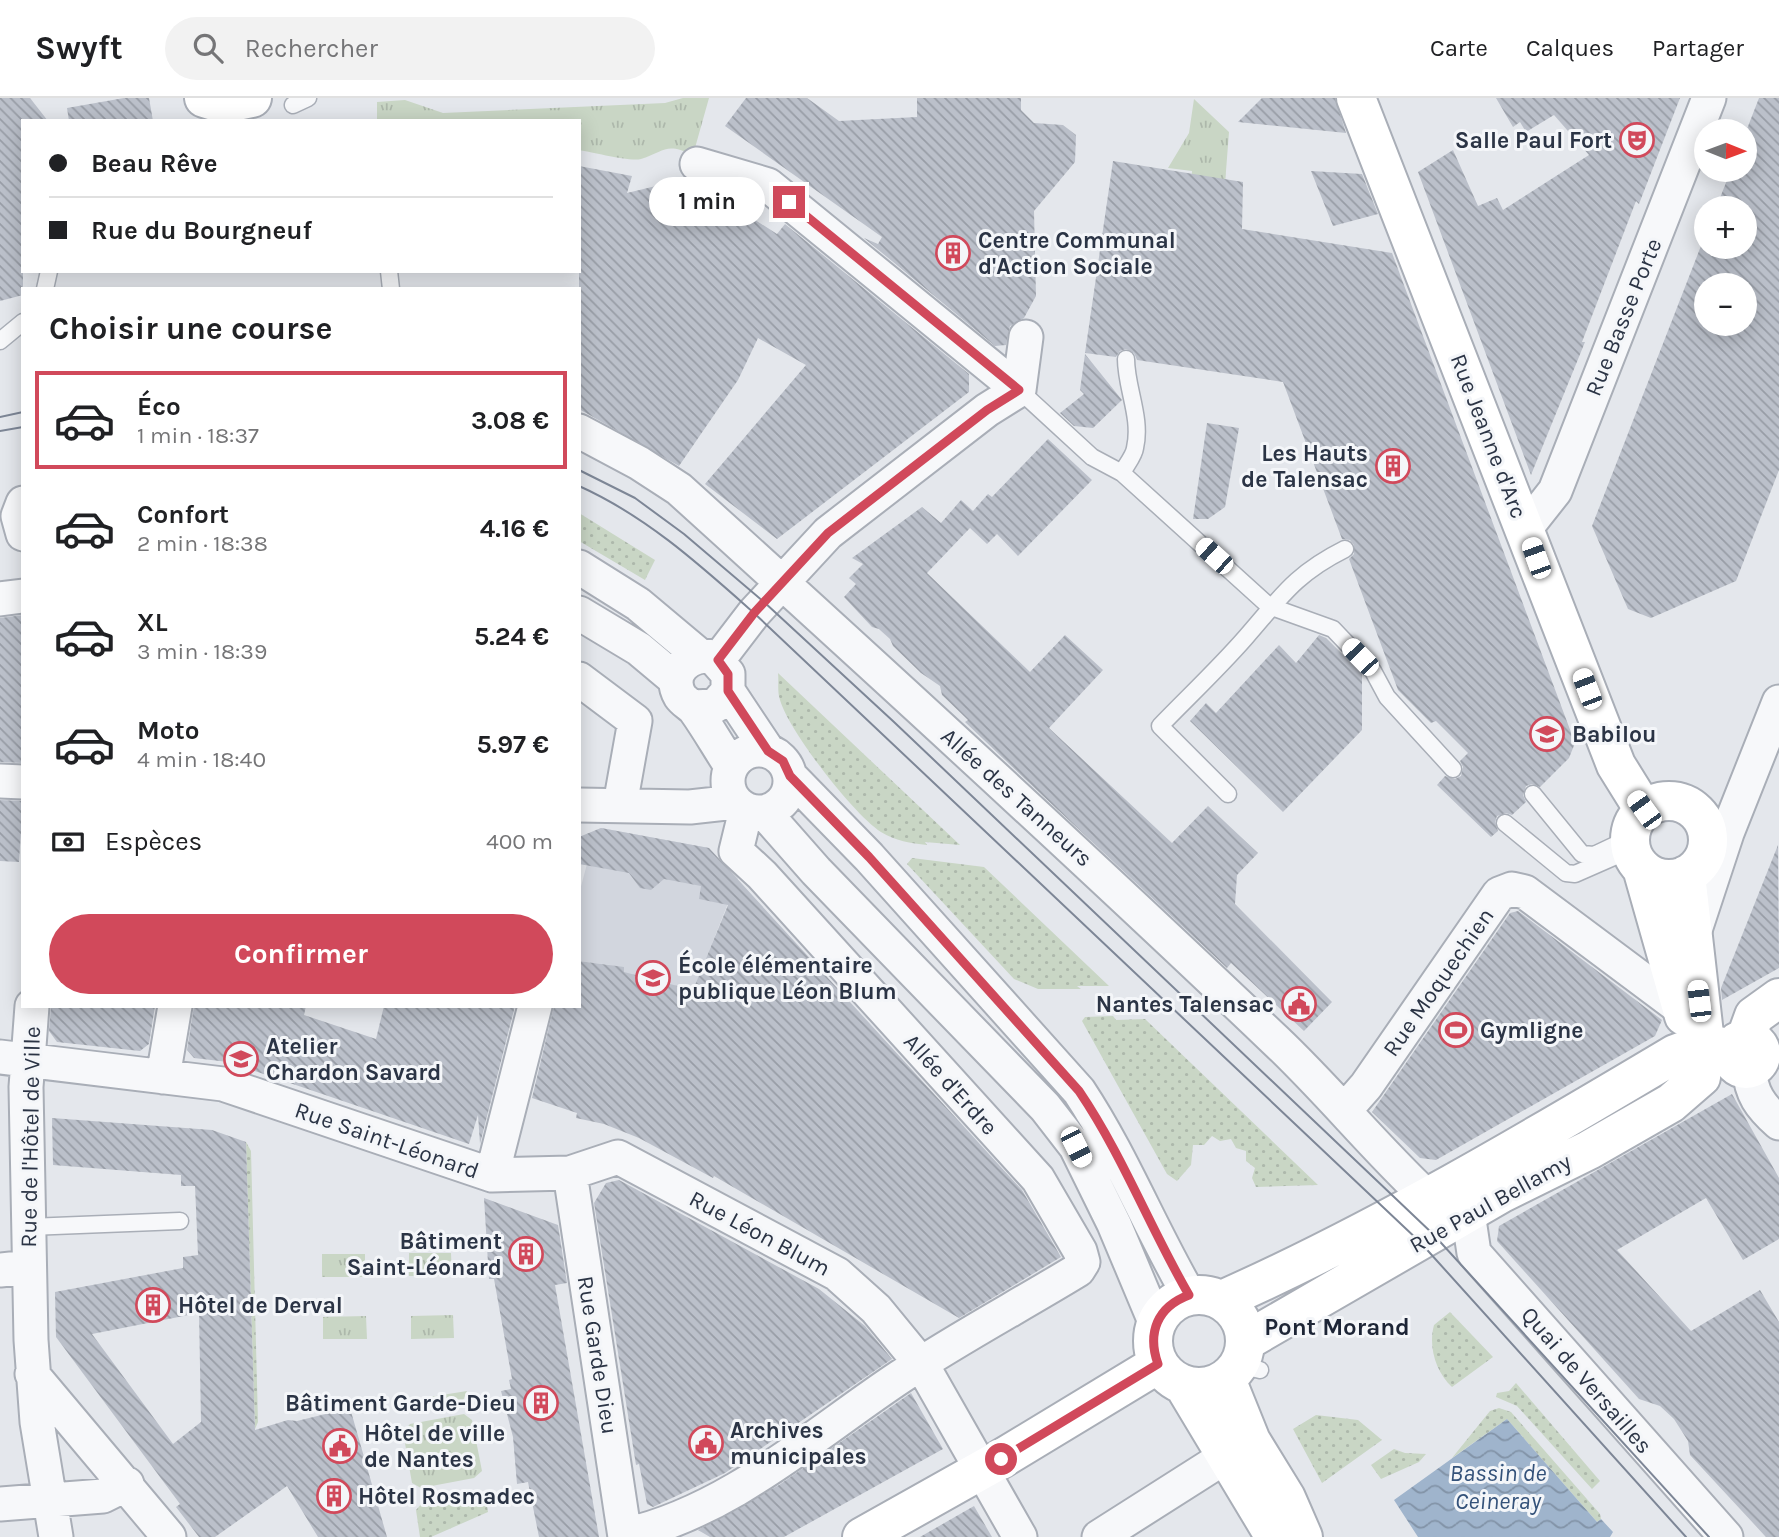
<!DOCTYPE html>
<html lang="fr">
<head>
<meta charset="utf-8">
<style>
	:root { --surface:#fff; --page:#f2f2f2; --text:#202124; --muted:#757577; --line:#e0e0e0; --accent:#d1495b }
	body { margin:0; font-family:Karla,sans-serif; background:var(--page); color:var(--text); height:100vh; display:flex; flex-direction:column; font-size:26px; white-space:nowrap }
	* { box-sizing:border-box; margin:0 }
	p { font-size:23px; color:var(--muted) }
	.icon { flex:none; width:38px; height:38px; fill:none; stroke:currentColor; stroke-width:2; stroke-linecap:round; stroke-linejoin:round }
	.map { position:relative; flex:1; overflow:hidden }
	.sheet { position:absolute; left:21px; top:189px; width:560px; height:721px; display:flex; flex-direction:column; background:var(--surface); border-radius:0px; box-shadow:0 4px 18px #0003 }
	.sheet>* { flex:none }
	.top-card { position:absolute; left:21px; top:21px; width:560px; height:154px; border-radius:0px; box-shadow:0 4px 18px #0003; display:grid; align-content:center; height:154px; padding:0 28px; background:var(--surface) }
	.needle { width:46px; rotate:91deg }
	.controls { position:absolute; left:1694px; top:21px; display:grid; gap:14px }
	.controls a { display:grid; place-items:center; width:63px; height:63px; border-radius:50%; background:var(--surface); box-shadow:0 4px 18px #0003; font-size:35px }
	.end { position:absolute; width:32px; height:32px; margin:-16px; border:9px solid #d1495b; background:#fff; box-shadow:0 0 0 4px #fff }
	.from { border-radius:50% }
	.bubble { position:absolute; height:49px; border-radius:24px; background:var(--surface); box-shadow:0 4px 18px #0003; font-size:23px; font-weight:700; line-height:49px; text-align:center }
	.car { position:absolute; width:21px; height:42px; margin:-21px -10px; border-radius:9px; box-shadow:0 0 5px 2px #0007; background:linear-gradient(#fff 24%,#345 0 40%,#fff 0 76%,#345 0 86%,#fff 0) }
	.top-card b { display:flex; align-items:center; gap:24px; height:66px; font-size:26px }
	.top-card b+b { border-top:2px solid var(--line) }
	.top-card i { width:18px; height:18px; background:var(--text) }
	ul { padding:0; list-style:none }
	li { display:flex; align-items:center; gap:21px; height:98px; margin:0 14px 10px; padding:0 14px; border:4px solid transparent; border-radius:0px }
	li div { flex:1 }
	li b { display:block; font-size:26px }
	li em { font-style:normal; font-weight:700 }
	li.current { border-color:var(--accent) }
	li>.icon { width:63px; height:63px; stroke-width:1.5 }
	h2 { padding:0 28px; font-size:32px; line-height:84px }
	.pay { display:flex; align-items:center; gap:18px; height:77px; padding:0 28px; font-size:26px }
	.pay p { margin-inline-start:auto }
	.action { display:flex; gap:14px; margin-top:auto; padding:14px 28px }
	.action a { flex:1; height:80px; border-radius:42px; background:var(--accent); color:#fff; font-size:28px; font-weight:700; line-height:80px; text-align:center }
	header { display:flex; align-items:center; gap:42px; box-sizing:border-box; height:98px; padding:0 35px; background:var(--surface); border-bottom:2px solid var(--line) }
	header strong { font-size:33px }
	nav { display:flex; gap:38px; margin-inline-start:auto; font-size:24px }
	.search { width:490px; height:63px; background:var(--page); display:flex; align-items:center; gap:18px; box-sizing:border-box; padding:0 24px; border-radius:38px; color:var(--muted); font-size:26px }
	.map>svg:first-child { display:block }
</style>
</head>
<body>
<header>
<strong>Swyft</strong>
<div class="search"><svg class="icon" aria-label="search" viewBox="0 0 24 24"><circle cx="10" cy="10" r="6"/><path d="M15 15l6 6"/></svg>Rechercher</div>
<nav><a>Carte</a><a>Calques</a><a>Partager</a></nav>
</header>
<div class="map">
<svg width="1779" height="1439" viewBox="0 0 1779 1439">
	<defs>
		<pattern id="grass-tufts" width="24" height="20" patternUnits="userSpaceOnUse" patternTransform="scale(1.75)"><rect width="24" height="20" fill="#c9d6c5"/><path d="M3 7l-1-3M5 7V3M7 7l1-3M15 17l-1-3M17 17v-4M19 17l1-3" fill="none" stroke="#adb8ab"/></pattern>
		<pattern id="park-dots" width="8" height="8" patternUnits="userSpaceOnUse" patternTransform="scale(1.75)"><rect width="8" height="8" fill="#c9d6c5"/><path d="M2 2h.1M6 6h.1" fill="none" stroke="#adb8ab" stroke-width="1.8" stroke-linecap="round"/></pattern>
		<pattern id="water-waves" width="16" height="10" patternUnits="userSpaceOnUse" patternTransform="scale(1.75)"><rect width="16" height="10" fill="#9fb4cc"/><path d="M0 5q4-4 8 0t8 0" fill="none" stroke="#8293a7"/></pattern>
		<pattern id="building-back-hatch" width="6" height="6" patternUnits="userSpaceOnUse" patternTransform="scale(1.75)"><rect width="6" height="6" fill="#bbc0ca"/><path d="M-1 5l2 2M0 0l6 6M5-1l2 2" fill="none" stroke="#989da6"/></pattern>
	</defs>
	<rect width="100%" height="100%" fill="#e4e7ec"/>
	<path fill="#d2d6de" d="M601 730 709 750 738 780 665 964 610 867 579 863V796L596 732Z"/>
	<path fill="url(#grass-tufts)" d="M683 0H709L693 57C666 44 665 53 641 61 630 64 592 54 579 52V23H377V4L405 2 443 15 665 5Z
		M1194 1 1229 34 1224 99 1191 91 1192 73 1168 70 1189 35Z
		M409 1155H451L452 1178H409Z
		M322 1156H365V1179H322Z
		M453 1217 454 1240 411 1241V1218Z
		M366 1218 367 1241H323V1219Z
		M467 1293 462 1305 407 1312 398 1306V1304Z
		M464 1316 472 1322 482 1373 474 1380 421 1390 412 1385 403 1334 410 1326Z"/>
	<path fill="url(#park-dots)" d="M579 415 655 462 645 482 579 443Z
		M778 575 960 747 925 744 927 747C911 745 895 743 881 734 853 716 789 633 780 602 777 594 779 583 778 575Z
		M912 760 984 769 1109 888H1077L1081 891H1038L1014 881 907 766Z
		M1113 918 1116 922 1145 921 1318 1087 1256 1089 1252 1080 1255 1070 1246 1063V1053L1236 1050 1231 1041 1220 1043 1212 1038 1204 1047H1193L1191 1067 1177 1083 1167 1076 1082 923 1085 919Z
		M246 1044 251 1053 258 1324 255 1331Z
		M1450 1214 1493 1259 1452 1289C1436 1274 1428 1249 1434 1227Z
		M1516 1285 1600 1383 1592 1391 1517 1308 1496 1299 1497 1295 1509 1293Z
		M1499 1310 1511 1314 1600 1416 1601 1421 1597 1424 1507 1321 1452 1360 1490 1313Z
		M1316 1317 1358 1322 1382 1342 1322 1385 1293 1331Z
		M1394 1351 1405 1355 1426 1356 1419 1364 1381 1381 1371 1367Z
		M477 1396 486 1402 488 1414 431 1439H420L416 1412 423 1404Z"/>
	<path fill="url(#water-waves)" d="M1507 1321 1597 1424 1601 1421 1613 1434 1610 1439H1418L1394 1402Z"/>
	<path fill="url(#building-back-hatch)" fill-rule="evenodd" d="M0 0H30L48 23H23V197L0 203Z
		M124 0H149L153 23H69L67 10Z
		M746 0H807L839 23 917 19V0H1021V12L1034 25 1063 27 1076 37 1075 64 1034 113 1036 198 1024 220 1010 228 1006 247 995 248 864 140 878 146 882 139 725 28Z
		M1262 0H1335L1346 35 1238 24Z
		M1496 0H1680L1639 106 1636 103 1582 244H1585L1531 377 1418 74 1453 52 1478 108 1497 100 1503 112 1589 57 1554 17 1526 34 1520 24 1513 29Z
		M1759 0H1779V372L1736 483 1651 520 1628 511 1592 428 1706 135V149H1745V110H1716L1731 72H1745V36ZM1706 187H1745V226H1706Z
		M1113 63 1243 84 1242 131 1392 155 1575 645 1569 660 1540 689 1532 686 1526 688 1523 697 1526 704 1512 717 1506 715 1497 718 1495 724 1498 733 1491 739 1437 687 1445 678 1455 681 1461 678 1463 669 1460 663 1468 655 1436 623 1431 625 1398 592 1349 461 1354 456V447L1350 442 1342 441 1283 284 1137 262 1134 255 1126 251 1120 253 1116 259 1085 255Z
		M579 68 632 78 627 95 685 81 738 98 735 109 777 136 785 126 969 276V294L777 441 705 386 806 267 758 240 738 282 679 368 579 311Z
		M1311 73 1362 76 1378 116 1333 128Z
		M1085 256 1122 302 1093 330 1074 328 1060 315 1084 296 1080 292Z
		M1207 325 1239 330 1225 409 1208 421H1193Z
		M1048 341 1092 382 1018 458 997 436 987 446 970 430 927 475 1030 574 1065 537 1103 572 1049 630 1172 745 1208 708 1258 755 1237 777 1235 806 1332 904 1304 933 1231 865 1227 870 1043 698 965 624 968 622 942 597 940 588 921 575 893 548 890 541 879 531 872 529 844 499 856 486 849 480 863 466 852 460 922 409 941 425 961 402 973 413 988 396 992 399Z
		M23 517V665L0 664V520Z
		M1319 537 1326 540 1362 576V632L1283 714 1190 623 1206 605 1216 615 1279 547 1296 565Z
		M0 702 23 703 19 764 0 763Z
		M601 730 709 750 1022 1092 1061 1159 959 1220 714 1078 713 1080 639 1040 604 1026 576 1020 577 1015 532 1000 554 908H579V863L624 869V874L693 892 728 807 699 801 701 788 664 781 651 792 640 790 629 775 579 766V739Z
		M1778 747 1779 870 1722 902 1721 890Z
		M1518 813 1662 922 1655 938 1436 1062 1420 1060 1372 1014 1510 815Z
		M51 908H155L149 946 140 953 57 944 49 933Z
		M194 908H306L304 917 376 941 384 908H515L480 1046 478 1017 469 1046 228 964 194 960 187 952Z
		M1732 996 1779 1080V1141L1743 1162 1706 1100 1617 1152 1691 1233 1760 1192 1779 1224V1439H1766L1690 1357 1688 1343 1674 1321 1660 1308 1639 1301 1497 1143 1499 1128Z
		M52 1020 212 1032 246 1044 255 1332 288 1322 297 1323 350 1310 387 1439H318L287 1388 215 1439H199L176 1409 180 1406 56 1239 55 1194 183 1170V1159L198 1157 195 1088H181V1077L53 1067ZM199 1215 201 1324 173 1346 92 1236Z
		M619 1082 819 1191 865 1228 892 1261 725 1375 653 1409 647 1406 639 1366 636 1367 594 1105 606 1085Z
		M484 1100 558 1127 567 1185 555 1187 599 1439H539L528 1384 517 1386 513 1339 501 1293 511 1291 509 1282 512 1281 494 1181H489Z
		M911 1295 943 1351 784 1439H710L698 1432 779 1387Z
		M974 1408 992 1439H920Z"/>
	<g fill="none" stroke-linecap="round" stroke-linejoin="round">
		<g stroke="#a9aeb7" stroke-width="19">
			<path id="lane" d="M293 7 308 0
				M389 173 391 191
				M45 191 49 173
				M0 243 23 224
				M1019 292 1092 359 1122 375 1269 508 1333 531 1373 573 1387 599 1453 671
				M1122 375C1126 367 1134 358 1135 350 1142 320 1126 290 1126 261
				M1228 696 1160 628C1188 599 1219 570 1246 539 1281 499 1295 476 1345 451
				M1533 696 1582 756 1594 757 1630 740
				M1505 725 1566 775 1575 776 1632 751
				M29 1129 180 1123
				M1239 1267 1260 1272"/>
		</g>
		<g stroke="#a9aeb7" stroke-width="37">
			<path id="street" d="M697 66 768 87 1019 292
				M579 333 639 365 679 391C880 573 1079 755 1275 942 1328 992 1373 1048 1426 1098
				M23 405 18 418 23 436
				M1525 431 1555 393 1709 0
				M579 469 638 506 700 558
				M0 501 23 498
				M579 515 639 551 676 582
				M718 562 754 515 828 435 987 312 1019 292 1026 239
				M579 581 635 623 620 707
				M728 593 768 653
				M693 609 715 608 728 593V576L713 559C691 554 666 574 680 598 684 604 691 607 695 612 708 630 719 650 731 668
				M728 683a31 31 0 1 1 62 0a31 31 0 1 1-62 0Z
				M790 678 869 759 1079 993C1122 1058 1150 1130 1189 1197
				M0 683 23 684
				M579 707 690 709 735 704
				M764 714 816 773 1045 1009 1076 1049 1114 1126 1156 1226
				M1693 838 1727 735 1779 604
				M32 908 26 989 31 1242 37 1324 56 1439
				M0 959 223 986 492 1077 570 1075 618 1059 837 1176 876 1211 922 1267 1020 1439
				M1749 970C1751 996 1760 1008 1779 1025
				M163 979 175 908
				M1344 1013 1366 988 1499 796 1512 791 1525 794 1679 909
				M570 1075 625 1439
				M492 1077 535 908
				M1468 1115 1474 1155 1726 1439
				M0 1172 29 1169
				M32 1276 169 1439
				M0 1406 103 1398 127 1386
				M625 1437C729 1414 814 1336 900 1279 957 1241 1019 1208 1078 1172L1083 1164 1080 1153 1038 1081 762 777 736 753 746 712
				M1099 1439 1228 1357"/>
		</g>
		<g stroke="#a9aeb7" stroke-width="42">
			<path id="secondary" d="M204 0 223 6 252 0
				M1356 0 1616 667 1644 712
				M1630 742a39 39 0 1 1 78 0a39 39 0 1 1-78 0Z
				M1642 770 1684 918
				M1746 940 1754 918 1779 900
				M1731 956a15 15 0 1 1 30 0a15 15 0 1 1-30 0Z
				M1153 1243a46 46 0 1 1 92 0a46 46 0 1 1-92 0Z
				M1222 1202C1377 1133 1529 1043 1675 956L1705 945 1732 951
				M1246 1243 1500 1096 1589 1052 1671 1005 1701 979 1705 945 1686 777
				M1226 1281 1251 1343 1286 1400 1303 1439
				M1183 1286 1275 1439
				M862 1439 1001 1361 1158 1266"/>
		</g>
		<use href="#lane" stroke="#f7f8fa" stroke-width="16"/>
		<use href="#street" stroke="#f7f8fa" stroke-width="33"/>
		<use href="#secondary" stroke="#fff" stroke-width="38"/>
		<path stroke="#7d8696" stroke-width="2" d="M0 319 23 314
			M0 333 23 329
			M579 372 635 400 684 436 764 504 894 624 1433 1136 1709 1439
			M579 388C646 418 700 467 754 515L1420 1144 1686 1439"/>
	</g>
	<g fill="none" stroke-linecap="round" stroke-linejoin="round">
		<path stroke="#d1495b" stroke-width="9" d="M789 104 1019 292 987 312 828 435 754 515 718 562 728 576V593L768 653 783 663 790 678 869 759 1079 993C1123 1058 1150 1130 1189 1197 1157 1209 1147 1235 1158 1266L1001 1361"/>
	</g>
	<defs>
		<g id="theatre-ring" transform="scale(1.75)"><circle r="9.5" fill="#f4f6f9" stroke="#d1495b" stroke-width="1.5"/><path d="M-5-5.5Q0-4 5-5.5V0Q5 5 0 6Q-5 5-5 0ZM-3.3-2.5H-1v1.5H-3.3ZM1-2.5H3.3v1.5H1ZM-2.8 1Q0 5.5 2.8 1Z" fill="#d1495b"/></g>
		<g id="building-ring" transform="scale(1.75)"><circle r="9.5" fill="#f4f6f9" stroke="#d1495b" stroke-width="1.5"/><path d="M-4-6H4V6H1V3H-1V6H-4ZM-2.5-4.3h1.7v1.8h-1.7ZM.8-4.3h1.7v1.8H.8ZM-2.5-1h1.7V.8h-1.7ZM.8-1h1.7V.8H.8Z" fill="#d1495b"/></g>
		<g id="school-ring" transform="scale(1.75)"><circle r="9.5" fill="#f4f6f9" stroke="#d1495b" stroke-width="1.5"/><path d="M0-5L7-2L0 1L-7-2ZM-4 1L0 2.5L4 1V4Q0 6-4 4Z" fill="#d1495b"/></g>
		<g id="civic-ring" transform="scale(1.75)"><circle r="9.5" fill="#f4f6f9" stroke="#d1495b" stroke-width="1.5"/><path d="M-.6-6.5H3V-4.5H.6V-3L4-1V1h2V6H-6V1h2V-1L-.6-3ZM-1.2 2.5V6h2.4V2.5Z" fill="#d1495b"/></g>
		<g id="stadium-ring" transform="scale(1.75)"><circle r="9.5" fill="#f4f6f9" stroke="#d1495b" stroke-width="1.5"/><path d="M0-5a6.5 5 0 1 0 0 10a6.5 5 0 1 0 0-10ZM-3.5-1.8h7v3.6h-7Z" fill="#d1495b"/></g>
		<g id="university-ring" transform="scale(1.75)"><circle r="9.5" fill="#f4f6f9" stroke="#d1495b" stroke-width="1.5"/><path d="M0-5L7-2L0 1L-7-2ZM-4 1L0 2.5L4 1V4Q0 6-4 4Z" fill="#d1495b"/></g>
	</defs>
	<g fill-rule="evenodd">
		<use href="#theatre-ring" x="1637" y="42"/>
		<use href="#building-ring" x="953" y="155"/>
		<use href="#building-ring" x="1393" y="368"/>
		<use href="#school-ring" x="1547" y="636"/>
		<use href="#school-ring" x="653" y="880"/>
		<use href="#civic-ring" x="1299" y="906"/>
		<use href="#stadium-ring" x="1456" y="932"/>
		<use href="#university-ring" x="241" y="961"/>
		<use href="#building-ring" x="526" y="1156"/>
		<use href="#building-ring" x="153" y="1207"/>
		<use href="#building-ring" x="541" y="1305"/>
		<use href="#civic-ring" x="706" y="1345"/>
		<use href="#civic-ring" x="340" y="1348"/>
		<use href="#building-ring" x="334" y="1398"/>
	</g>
	<g text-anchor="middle" stroke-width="6" stroke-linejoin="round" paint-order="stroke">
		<g font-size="23" font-weight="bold" fill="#2b3445" stroke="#f4f6f9" text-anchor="start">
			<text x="1612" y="50" text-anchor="end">Salle Paul Fort</text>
			<text x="978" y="150">Centre Communal<tspan x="978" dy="26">d'Action Sociale</tspan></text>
			<text x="1368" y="363" text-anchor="end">Les Hauts<tspan x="1368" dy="26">de Talensac</tspan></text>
			<text x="1572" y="644">Babilou</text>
			<text x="678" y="875">École élémentaire<tspan x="678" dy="26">publique Léon Blum</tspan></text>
			<text x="1274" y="914" text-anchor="end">Nantes Talensac</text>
			<text x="1480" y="940">Gymligne</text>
			<text x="266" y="956">Atelier<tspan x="266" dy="26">Chardon Savard</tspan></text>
			<text x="502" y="1151" text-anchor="end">Bâtiment<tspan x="502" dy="26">Saint-Léonard</tspan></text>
			<text x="178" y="1215">Hôtel de Derval</text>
			<text x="516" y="1313" text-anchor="end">Bâtiment Garde-Dieu</text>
			<text x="730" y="1340">Archives<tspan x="730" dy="26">municipales</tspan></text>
			<text x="364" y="1343">Hôtel de ville<tspan x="364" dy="26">de Nantes</tspan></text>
			<text x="358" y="1406">Hôtel Rosmadec</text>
		</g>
		<g font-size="23" fill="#2b3445" stroke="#f4f6f9">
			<text transform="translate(1623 219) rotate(-68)" y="8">Rue Basse Porte</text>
			<text transform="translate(1489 338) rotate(69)" y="8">Rue Jeanne d'Arc</text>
			<text transform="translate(1017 699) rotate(42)" y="8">Allée des Tanneurs</text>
			<text transform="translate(1438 884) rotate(-55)" y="8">Rue Moquechien</text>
			<text transform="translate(951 986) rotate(48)" y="8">Allée d'Erdre</text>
			<text transform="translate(30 1039) rotate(-89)" y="8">Rue de l'Hôtel de Ville</text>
			<text transform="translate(387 1042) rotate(19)" y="8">Rue Saint-Léonard</text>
			<text transform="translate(1490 1105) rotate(-29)" y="8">Rue Paul Bellamy</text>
			<text transform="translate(760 1135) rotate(28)" y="8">Rue Léon Blum</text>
			<text transform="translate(598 1257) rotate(81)" y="8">Rue Garde Dieu</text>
			<text transform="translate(1587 1282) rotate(49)" y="8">Quai de Versailles</text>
		</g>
		<g font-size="24" font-weight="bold" fill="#1d2536" stroke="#f4f6f9">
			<text x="1337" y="1237">Pont Morand</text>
		</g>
		<g font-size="24" font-style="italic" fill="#34527a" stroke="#f4f6f9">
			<text x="1498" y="1383">Bassin de<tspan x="1498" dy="28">Ceineray</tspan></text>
		</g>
	</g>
</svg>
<div class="controls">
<a><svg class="needle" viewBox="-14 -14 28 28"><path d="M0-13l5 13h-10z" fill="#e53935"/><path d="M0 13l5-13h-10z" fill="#757577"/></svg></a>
<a>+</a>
<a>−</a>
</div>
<i class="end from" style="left:1001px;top:1361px"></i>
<i class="end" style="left:789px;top:104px"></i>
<div class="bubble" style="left:649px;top:79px;width:116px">1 min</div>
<i class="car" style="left:1214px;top:458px;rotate:312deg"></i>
<i class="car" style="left:1536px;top:460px;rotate:340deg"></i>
<i class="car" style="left:1360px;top:559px;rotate:316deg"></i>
<i class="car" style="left:1587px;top:591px;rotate:339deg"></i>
<i class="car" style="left:1644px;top:712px;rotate:324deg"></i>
<i class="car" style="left:1699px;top:903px;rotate:353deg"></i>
<i class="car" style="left:1076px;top:1049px;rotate:153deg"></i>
<div class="top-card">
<b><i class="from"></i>Beau Rêve</b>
<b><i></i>Rue du Bourgneuf</b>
</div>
<section class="sheet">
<h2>Choisir une course</h2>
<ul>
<li class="current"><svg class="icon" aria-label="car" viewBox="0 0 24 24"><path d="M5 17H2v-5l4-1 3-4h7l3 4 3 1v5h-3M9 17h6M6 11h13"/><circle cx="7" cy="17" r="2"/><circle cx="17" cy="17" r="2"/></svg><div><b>Éco</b><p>1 min · 18:37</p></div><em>3.08 €</em></li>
<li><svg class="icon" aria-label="car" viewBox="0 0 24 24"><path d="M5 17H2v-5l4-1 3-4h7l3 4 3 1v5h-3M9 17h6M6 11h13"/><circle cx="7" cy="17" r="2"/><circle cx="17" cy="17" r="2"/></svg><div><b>Confort</b><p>2 min · 18:38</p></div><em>4.16 €</em></li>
<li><svg class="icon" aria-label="car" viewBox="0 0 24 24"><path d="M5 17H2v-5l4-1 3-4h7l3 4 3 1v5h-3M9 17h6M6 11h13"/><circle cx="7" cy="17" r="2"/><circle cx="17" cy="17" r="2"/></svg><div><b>XL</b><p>3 min · 18:39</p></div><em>5.24 €</em></li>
<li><svg class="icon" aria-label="car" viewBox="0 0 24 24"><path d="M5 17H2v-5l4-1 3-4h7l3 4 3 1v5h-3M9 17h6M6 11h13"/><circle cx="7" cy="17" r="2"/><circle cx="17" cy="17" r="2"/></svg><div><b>Moto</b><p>4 min · 18:40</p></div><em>5.97 €</em></li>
</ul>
<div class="pay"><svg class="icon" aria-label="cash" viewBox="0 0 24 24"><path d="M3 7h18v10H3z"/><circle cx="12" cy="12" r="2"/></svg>Espèces<p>400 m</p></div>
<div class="action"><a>Confirmer</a></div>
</section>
</div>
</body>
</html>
